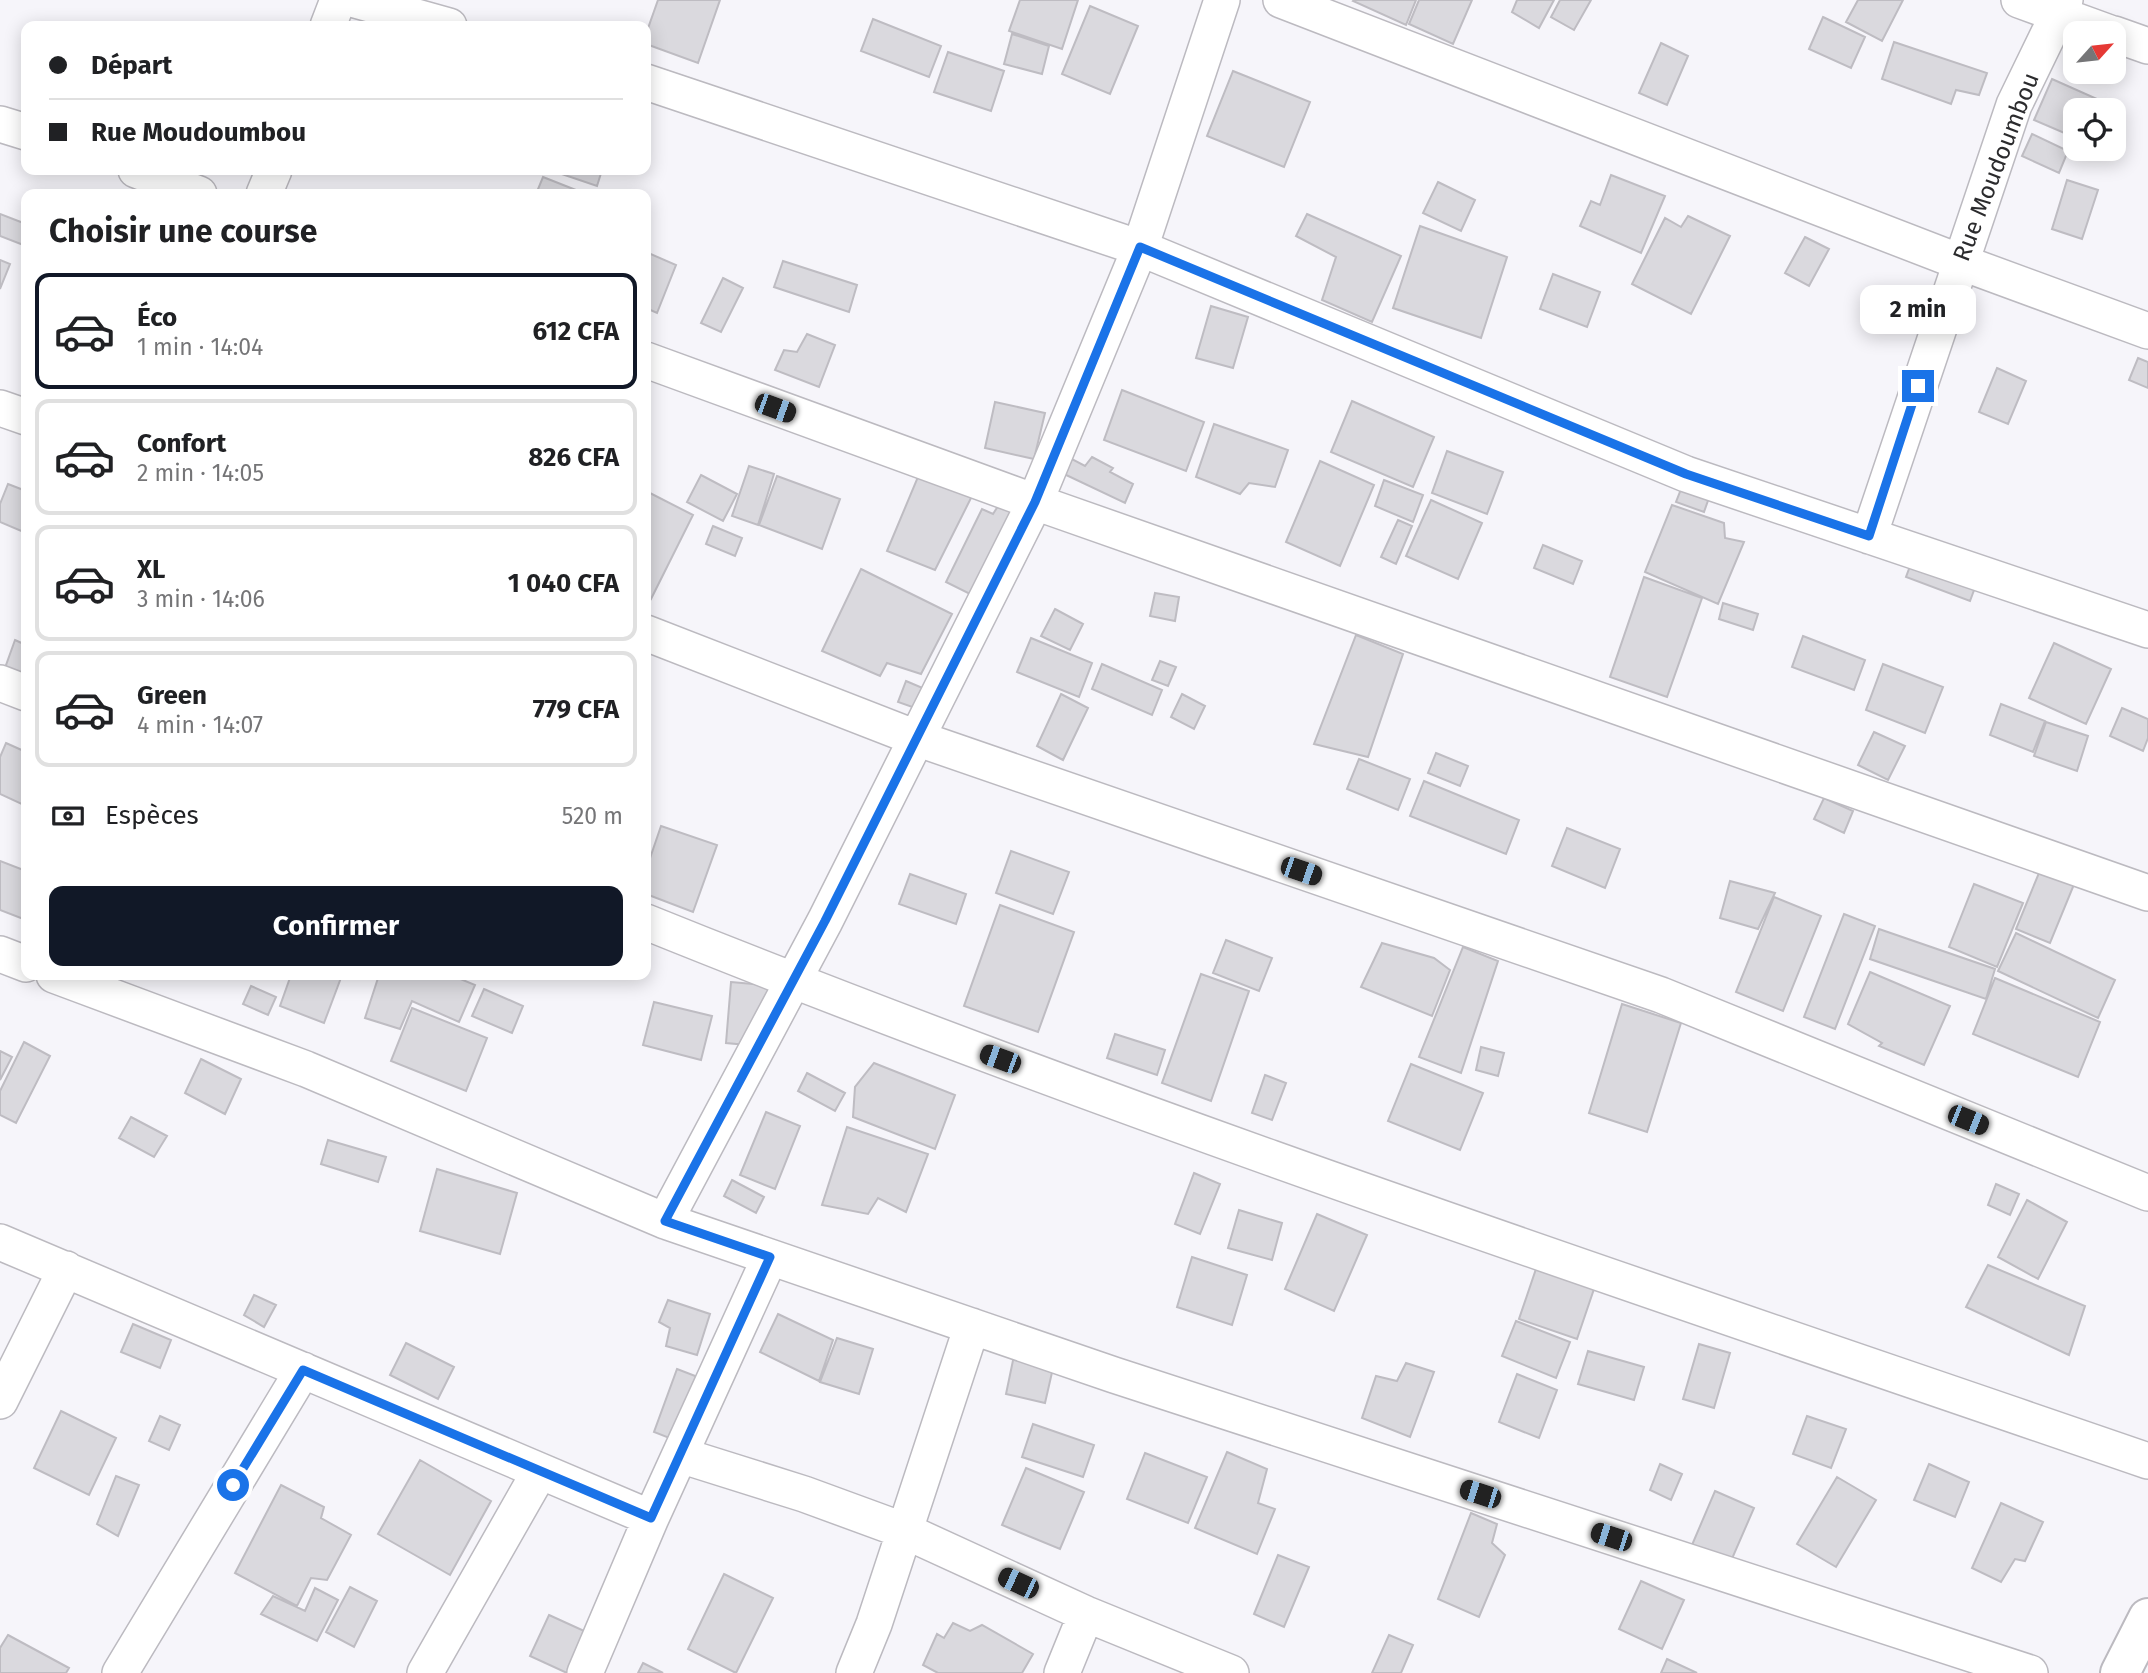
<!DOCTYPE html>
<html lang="fr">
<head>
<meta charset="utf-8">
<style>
	:root { --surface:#fff; --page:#f2f2f2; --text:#202124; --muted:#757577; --line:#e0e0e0; --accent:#111827 }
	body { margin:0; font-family:"Fira Sans",sans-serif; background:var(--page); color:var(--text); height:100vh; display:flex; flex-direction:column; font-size:26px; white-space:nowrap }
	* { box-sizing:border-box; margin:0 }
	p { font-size:23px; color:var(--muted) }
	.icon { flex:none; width:38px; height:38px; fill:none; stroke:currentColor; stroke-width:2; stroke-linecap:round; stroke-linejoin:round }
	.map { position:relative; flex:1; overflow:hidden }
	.side { position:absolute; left:21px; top:189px; width:630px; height:791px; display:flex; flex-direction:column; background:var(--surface); border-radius:14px; box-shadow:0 4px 18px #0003 }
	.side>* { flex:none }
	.top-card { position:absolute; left:21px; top:21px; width:630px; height:154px; border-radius:14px; box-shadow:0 4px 18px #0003; display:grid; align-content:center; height:154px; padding:0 28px; background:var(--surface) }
	.needle { width:46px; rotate:63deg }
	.controls { position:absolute; left:2063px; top:21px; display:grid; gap:14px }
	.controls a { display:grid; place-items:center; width:63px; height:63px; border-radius:14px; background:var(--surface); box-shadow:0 4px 18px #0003; font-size:35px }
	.end { position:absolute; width:32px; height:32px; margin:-16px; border:9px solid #1a73e8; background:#fff; box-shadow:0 0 0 4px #fff }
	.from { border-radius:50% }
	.bubble { position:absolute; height:49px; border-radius:14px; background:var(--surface); box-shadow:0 4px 18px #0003; font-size:23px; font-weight:700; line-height:49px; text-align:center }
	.car { position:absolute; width:21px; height:42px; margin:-21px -10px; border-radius:9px; box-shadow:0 0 5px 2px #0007; background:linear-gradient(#222 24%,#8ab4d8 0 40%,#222 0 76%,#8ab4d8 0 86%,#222 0) }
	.top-card b { display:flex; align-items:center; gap:24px; height:66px; font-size:26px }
	.top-card b+b { border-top:2px solid var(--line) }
	.top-card i { width:18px; height:18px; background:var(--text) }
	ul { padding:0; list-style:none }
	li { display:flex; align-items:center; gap:21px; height:116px; margin:0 14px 10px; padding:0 14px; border:4px solid var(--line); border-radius:14px }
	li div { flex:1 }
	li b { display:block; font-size:26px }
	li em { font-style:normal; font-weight:700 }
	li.active { border-color:var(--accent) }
	li>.icon { width:63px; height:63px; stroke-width:1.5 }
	h2 { padding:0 28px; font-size:32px; line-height:84px }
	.pay { display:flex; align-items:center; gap:18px; height:77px; padding:0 28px; font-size:26px }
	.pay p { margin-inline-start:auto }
	.action { display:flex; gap:14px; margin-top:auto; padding:14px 28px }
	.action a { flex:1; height:80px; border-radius:14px; background:var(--accent); color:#fff; font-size:28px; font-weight:700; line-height:80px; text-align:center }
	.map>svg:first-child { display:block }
</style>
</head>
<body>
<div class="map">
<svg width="2148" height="1673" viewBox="0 0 2148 1673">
	<rect width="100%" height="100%" fill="#f6f5fa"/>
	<path fill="#dad9de" stroke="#bebcc2" stroke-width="2" d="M658 0H720L698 63 646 44V34Z
		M1020 0H1078L1062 49 1009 31Z
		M1354 0H1416L1406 25 1353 1Z
		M1419 0H1472L1453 44 1409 24Z
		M1517 0H1554L1539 28 1512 12Z
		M1560 0H1591L1574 30 1551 17Z
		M1858 0H1903L1882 41 1846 22Z
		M1090 6 1138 26 1110 94 1062 74Z
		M1823 17 1865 37 1851 68 1809 49Z
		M873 19 941 46 929 77 861 51Z
		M1012 34 1049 46 1042 74 1004 64Z
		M1894 42 1987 73 1979 95 1956 90 1951 104 1882 79Z
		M1661 43 1688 56 1667 105 1639 93Z
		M948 52 1004 71 991 111 934 92Z
		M1233 71 1310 102 1284 167 1207 136Z
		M2052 79 2097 99 2092 110H2076V138L2034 120Z
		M2032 134 2068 151 2059 173 2022 156Z
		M550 170H602L597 186Z
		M1611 175 1665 196 1641 253 1580 226 1591 201 1600 205Z
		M543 177 586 194H536Z
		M2067 180 2098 190 2082 239 2052 229Z
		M1438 182 1475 200 1461 231 1423 213Z
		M0 214 26 224V246L0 236Z
		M1307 214 1401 256 1372 322 1322 300 1336 257 1296 236Z
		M1688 216 1730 236 1691 314 1632 284 1665 218 1681 227Z
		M1420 226 1507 257 1481 338 1393 308Z
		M1805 237 1829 249 1809 286 1785 273Z
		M646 252 676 265 657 313 646 308Z
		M0 260 10 264 0 289Z
		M783 261 857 285 849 312 774 287Z
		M1553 274 1600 292 1587 327 1540 309Z
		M723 278 743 288 721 332 701 323Z
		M1211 306 1248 317 1233 368 1196 358Z
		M807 334 835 345 819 387 775 370 784 350 797 352Z
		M2138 358 2148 362V388L2129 380Z
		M1997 368 2026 381 2008 424 1979 412Z
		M1122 390 1204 422 1186 471 1104 440Z
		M1352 401 1434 437 1413 487 1331 452Z
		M995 402 1045 413 1034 459 985 448Z
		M1214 424 1288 450 1275 487 1249 483 1240 494 1196 477Z
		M1447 451 1503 472 1487 514 1432 493Z
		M1092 457 1113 468 1110 472 1133 484 1125 503 1064 474 1072 459 1085 466Z
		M1320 461 1374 485 1340 566 1286 542Z
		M749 466 774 474 758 525 732 516Z
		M920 472 972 496 935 570 887 551Z
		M701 475 737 494 723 521 687 502Z
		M777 476 840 499 822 549 759 525Z
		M1685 479 1712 489 1704 512 1676 502Z
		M1384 480 1423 495 1413 522 1375 506Z
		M8 484 26 491V533L0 522V504Z
		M646 491 693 515 651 599 646 596Z
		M1005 495 1022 498 974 596 946 582 982 509 993 514Z
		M1431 500 1482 523 1458 579 1406 556Z
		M1672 505 1724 523 1725 538 1744 542 1718 604 1645 572Z
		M1398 520 1412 526 1396 564 1381 557Z
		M713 526 742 538 735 556 706 544Z
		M1543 545 1582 561 1573 584 1534 568Z
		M1916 550 1980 574 1970 601 1906 577Z
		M861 569 952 614 921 674 887 663 880 676 822 651Z
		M1644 577 1702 598 1667 697 1610 677Z
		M1155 593 1179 597 1175 621 1150 616Z
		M1723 603 1758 614 1753 630 1719 619Z
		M1055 609 1083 624 1070 650 1041 636Z
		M1356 635 1403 654 1368 757 1314 744Z
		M1803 636 1865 660 1854 690 1792 667Z
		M1031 638 1092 663 1079 697 1017 672Z
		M15 640 26 645V676L5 668Z
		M2054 643 2111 669 2086 724 2029 698Z
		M1160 661 1176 667 1168 686 1152 680Z
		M1102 664 1162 690 1152 715 1092 689Z
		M1883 664 1943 687 1925 733 1866 710Z
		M906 681 925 689 918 709 898 702Z
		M1061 694 1088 708 1063 760 1037 746Z
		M1182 694 1205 706 1194 729 1171 717Z
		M2001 704 2045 721 2033 752 1990 735Z
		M2122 708 2148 719V738L2143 751 2110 736Z
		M2046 722 2088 736 2077 771 2034 756Z
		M1874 732 1905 746 1888 780 1858 765Z
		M6 743 26 752V806L0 794V757Z
		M1436 753 1468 766 1460 786 1428 773Z
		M1359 759 1410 779 1398 810 1347 789Z
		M1424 781 1519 820 1506 854 1410 816Z
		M1824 798 1853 811 1844 833 1814 819Z
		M661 826 717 845 693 912 646 894V870Z
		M1567 828 1620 849 1605 888 1552 866Z
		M1011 851 1069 872 1053 914 996 893Z
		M0 861 26 871V920L0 910Z
		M2041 868 2075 882 2050 943 2016 929Z
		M910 874 966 894 956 924 899 904Z
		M1730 881 1775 893 1758 929 1720 918Z
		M1974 884 2023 903 1997 967 1949 947Z
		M1774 897 1821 916 1783 1011 1736 992Z
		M1000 905 1074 932 1038 1032 964 1006Z
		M1844 914 1875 926 1835 1029 1804 1017Z
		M1879 929 1995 969 1986 999 1870 959Z
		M2016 933 2115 980 2098 1018 1998 971Z
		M1226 940 1272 958 1259 991 1213 973Z
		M1382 943 1434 958 1450 970 1432 1016 1361 987Z
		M1463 947 1498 961 1461 1073 1419 1057Z
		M1870 972 1950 1006 1924 1065 1879 1046 1882 1043 1848 1024Z
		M1201 974 1249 991 1211 1101 1162 1083Z
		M291 975H342L324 1023 280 1006Z
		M379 975H451L475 985 459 1022 412 1001 400 1029 365 1018Z
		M1995 978 2100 1022 2078 1077 1973 1034Z
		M731 982 774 986 769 1047 726 1043Z
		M251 986 276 997 268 1015 243 1004Z
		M484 989 523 1006 512 1033 472 1016Z
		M654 1002 712 1016 701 1060 643 1045Z
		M1622 1004 1681 1023 1647 1132 1589 1113Z
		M412 1008 487 1038 466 1091 391 1061Z
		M1115 1034 1165 1050 1157 1075 1107 1058Z
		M24 1042 50 1056 16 1123 0 1115V1091Z
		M1481 1047 1504 1053 1498 1076 1476 1070Z
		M0 1051 12 1057 0 1080Z
		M201 1059 241 1079 225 1114 185 1093Z
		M874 1063 955 1095 935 1149 853 1117 855 1087Z
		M1411 1064 1483 1093 1460 1150 1388 1121Z
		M807 1073 845 1093 835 1111 798 1091Z
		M1265 1075 1286 1083 1272 1120 1252 1113Z
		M766 1112 800 1126 775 1189 740 1175Z
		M131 1117 167 1136 154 1157 119 1138Z
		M847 1127 928 1154 906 1212 878 1198 868 1214 822 1205Z
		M328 1140 386 1157 378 1182 321 1164Z
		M437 1169 517 1193 500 1254 420 1231Z
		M1194 1173 1220 1184 1200 1234 1175 1224Z
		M732 1180 764 1197 756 1213 724 1196Z
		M1996 1184 2019 1194 2010 1215 1988 1205Z
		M2027 1200 2067 1222 2038 1279 1998 1257Z
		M1239 1210 1282 1223 1272 1260 1228 1248Z
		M1317 1214 1367 1235 1334 1311 1285 1289Z
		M1192 1257 1247 1275 1232 1325 1177 1307Z
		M1538 1263 1596 1283 1577 1339 1519 1319Z
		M1988 1265 2085 1306 2069 1355 1966 1307Z
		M254 1295 276 1305 264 1327 244 1315Z
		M668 1300 710 1314 697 1355 666 1346 670 1328 659 1322Z
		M778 1314 833 1340 819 1381 760 1352Z
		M1516 1321 1570 1342 1556 1378 1502 1356Z
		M133 1324 171 1340 160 1368 121 1352Z
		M837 1338 873 1349 859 1394 820 1382Z
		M406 1343 454 1367 438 1399 390 1375Z
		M1699 1344 1730 1353 1714 1408 1683 1399Z
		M1016 1346 1056 1355 1045 1403 1006 1394Z
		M1588 1351 1644 1367 1634 1400 1578 1384Z
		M1406 1363 1434 1372 1410 1437 1362 1418 1376 1376 1397 1381Z
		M677 1369 724 1387 700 1450 654 1432Z
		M1517 1374 1557 1390 1539 1438 1499 1422Z
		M61 1411 116 1438 89 1495 34 1468Z
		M160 1416 180 1425 169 1450 149 1441Z
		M1807 1416 1846 1429 1831 1468 1793 1454Z
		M1033 1424 1094 1445 1083 1477 1022 1457Z
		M1227 1452 1267 1469 1258 1503 1275 1509 1257 1554 1195 1528Z
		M1145 1453 1207 1477 1188 1523 1127 1499Z
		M420 1460 491 1501 450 1575 378 1534Z
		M1660 1464 1682 1474 1671 1500 1650 1490Z
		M1929 1464 1969 1482 1955 1517 1914 1500Z
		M1026 1468 1084 1492 1060 1549 1002 1525Z
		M116 1476 139 1485 118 1536 97 1524Z
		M1837 1477 1876 1500 1836 1567 1797 1544Z
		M281 1485 324 1507 321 1518 351 1535 327 1580 311 1578 297 1606 235 1573Z
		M1715 1491 1754 1508 1731 1561 1692 1545Z
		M2001 1503 2043 1522 2025 1561 2015 1559 2001 1582 1972 1568Z
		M1471 1513 1497 1524 1492 1543 1505 1555 1479 1617 1438 1599Z
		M1278 1555 1309 1567 1284 1627 1254 1614Z
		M724 1574 773 1598 736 1673 688 1649Z
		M1641 1581 1684 1600 1662 1649 1619 1629Z
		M350 1587 377 1601 354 1647 326 1632Z
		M315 1588 338 1600 317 1641 261 1614 273 1596 305 1611Z
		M549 1615 593 1635 576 1673H567L530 1656Z
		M953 1623 970 1631 982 1625 1033 1654 1022 1673H938L923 1665 937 1634 944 1638Z
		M8 1635 69 1668 66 1673H0V1648Z
		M1389 1635 1413 1645 1401 1673H1372Z
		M1667 1659 1697 1673H1661Z
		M643 1663 663 1673H638Z"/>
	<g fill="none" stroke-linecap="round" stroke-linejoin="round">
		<g stroke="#bcbac0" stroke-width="38">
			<path id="minor" d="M355 0 449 26
				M1281 0 1960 262 2148 331
				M2019 0 2110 33
				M328 26 338 0
				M2114 34 2148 46
				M646 82 1140 248 1686 474 2148 630
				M0 124 26 132
				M136 170 199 194
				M264 194 274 170
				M646 360 1035 502 2148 893
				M0 408 26 417
				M1869 536 2014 105 2065 0
				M646 633 916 738 1661 995 2148 1193
				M0 683 26 693
				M646 922C1139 1121 1645 1288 2148 1461
				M0 954 26 964
				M54 975 306 1069 665 1221 1114 1375 2030 1673
				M665 1221 825 921 1035 502 1140 248 1222 0
				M0 1242 651 1518
				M0 1401 66 1269
				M680 1455 804 1494 905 1531 1086 1614 1231 1673
				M120 1673 303 1370
				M425 1673 540 1471
				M585 1673 651 1518 770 1257
				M854 1673 874 1624 972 1326
				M1062 1673 1086 1614"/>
		</g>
		<g stroke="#bcbac0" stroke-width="42">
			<path id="tertiary" d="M2120 1673 2148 1618"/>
		</g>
		<use href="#minor" stroke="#fff" stroke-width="35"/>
		<use href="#tertiary" stroke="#fff" stroke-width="38"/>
	</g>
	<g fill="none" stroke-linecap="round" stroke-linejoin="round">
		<path stroke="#1a73e8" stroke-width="9" d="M233 1485 303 1370 651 1518 770 1257 665 1221 825 921 1035 502 1140 247 1686 474 1869 536 1918 386"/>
	</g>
	<g text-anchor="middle" stroke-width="5" stroke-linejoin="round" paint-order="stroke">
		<g font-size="24" fill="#2b2b2d" stroke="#fff">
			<text transform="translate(1996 167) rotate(-69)" y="8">Rue Moudoumbou</text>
		</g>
	</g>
</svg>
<div class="controls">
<a><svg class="needle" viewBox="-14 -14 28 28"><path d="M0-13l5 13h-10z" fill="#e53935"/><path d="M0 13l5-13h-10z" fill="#757577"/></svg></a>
<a><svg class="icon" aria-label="locate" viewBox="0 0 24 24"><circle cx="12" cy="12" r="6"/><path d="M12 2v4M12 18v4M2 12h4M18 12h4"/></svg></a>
</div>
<i class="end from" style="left:233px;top:1485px"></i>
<i class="end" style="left:1918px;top:386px"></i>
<div class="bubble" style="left:1860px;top:285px;width:116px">2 min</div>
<i class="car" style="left:775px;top:408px;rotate:110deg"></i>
<i class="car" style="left:1301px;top:871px;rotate:109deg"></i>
<i class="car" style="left:1000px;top:1059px;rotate:290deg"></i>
<i class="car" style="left:1968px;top:1120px;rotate:112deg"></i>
<i class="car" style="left:1480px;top:1494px;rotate:288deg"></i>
<i class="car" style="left:1611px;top:1537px;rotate:288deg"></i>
<i class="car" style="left:1018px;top:1583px;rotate:295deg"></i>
<div class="top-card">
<b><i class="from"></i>Départ</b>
<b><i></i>Rue Moudoumbou</b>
</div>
<section class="side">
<h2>Choisir une course</h2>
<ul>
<li class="active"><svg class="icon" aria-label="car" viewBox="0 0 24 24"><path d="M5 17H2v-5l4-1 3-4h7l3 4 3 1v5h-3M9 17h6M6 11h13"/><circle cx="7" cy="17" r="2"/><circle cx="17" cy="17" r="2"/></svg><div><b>Éco</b><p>1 min · 14:04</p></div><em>612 CFA</em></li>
<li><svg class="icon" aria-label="car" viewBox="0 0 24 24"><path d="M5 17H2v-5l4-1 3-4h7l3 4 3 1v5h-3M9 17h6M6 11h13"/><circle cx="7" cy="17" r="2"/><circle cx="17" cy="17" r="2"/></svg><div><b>Confort</b><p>2 min · 14:05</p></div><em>826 CFA</em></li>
<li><svg class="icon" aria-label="car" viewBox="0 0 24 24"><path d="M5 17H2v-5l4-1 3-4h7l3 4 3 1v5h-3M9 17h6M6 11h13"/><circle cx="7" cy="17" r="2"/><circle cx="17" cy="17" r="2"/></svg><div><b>XL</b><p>3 min · 14:06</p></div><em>1 040 CFA</em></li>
<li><svg class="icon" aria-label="car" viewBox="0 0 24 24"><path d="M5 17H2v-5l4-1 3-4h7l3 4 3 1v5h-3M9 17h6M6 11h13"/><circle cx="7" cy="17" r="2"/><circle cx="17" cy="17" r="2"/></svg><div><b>Green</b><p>4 min · 14:07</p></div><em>779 CFA</em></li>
</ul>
<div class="pay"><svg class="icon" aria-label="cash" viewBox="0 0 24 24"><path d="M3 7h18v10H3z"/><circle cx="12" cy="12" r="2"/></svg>Espèces<p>520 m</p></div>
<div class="action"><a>Confirmer</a></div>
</section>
</div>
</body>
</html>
